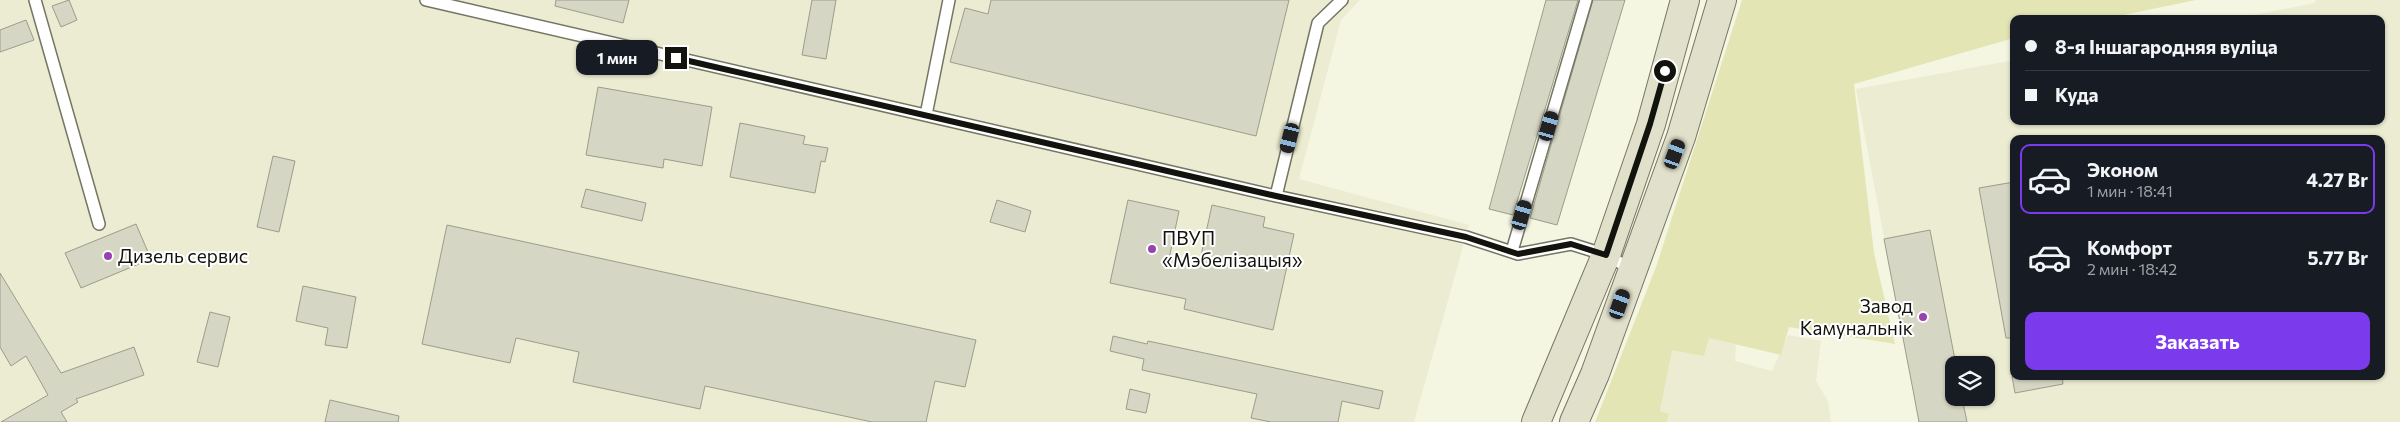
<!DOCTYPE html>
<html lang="ru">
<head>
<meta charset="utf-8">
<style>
	:root { --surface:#171b24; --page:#242831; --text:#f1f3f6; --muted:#9ea1a6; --line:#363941; --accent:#7c3aed }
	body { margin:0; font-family:Commissioner,sans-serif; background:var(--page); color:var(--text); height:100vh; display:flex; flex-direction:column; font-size:19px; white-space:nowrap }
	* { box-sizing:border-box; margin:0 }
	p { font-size:16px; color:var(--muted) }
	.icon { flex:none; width:28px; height:28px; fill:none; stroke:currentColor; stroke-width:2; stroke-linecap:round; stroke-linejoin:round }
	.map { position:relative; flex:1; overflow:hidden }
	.details { position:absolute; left:2010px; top:135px; width:375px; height:245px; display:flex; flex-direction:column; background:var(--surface); border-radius:10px; box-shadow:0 1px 4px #0004 }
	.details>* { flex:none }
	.banner { position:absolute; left:2010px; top:15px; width:375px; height:110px; border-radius:10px; box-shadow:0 1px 4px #0004; display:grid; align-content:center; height:110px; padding:0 15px; background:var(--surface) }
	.tools { position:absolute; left:1945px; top:356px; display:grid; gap:10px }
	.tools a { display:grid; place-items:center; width:50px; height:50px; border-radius:10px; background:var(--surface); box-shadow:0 1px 4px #0004; font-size:25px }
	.end { position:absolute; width:22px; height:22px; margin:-11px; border:6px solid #12130c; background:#fff; box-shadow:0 0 0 2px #fff }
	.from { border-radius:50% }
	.bubble { position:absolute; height:35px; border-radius:10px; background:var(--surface); box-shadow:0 1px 4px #0004; font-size:16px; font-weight:700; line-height:35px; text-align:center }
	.car { position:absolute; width:15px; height:30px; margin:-15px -8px; border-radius:6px; box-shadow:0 0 4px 1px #0007; background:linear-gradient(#222 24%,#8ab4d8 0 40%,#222 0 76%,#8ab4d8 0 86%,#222 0) }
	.banner b { display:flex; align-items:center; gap:18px; height:48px; font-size:19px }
	.banner b+b { border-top:1px solid var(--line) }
	.banner i { width:12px; height:12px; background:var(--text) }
	ul { padding:9px 0 0; list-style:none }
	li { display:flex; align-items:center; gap:15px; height:70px; margin:0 10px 8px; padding:0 5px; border:2px solid transparent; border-radius:10px }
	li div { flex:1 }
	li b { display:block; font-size:19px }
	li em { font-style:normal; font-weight:700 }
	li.current { border-color:var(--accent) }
	li>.icon { width:45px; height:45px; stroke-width:1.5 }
	.action { display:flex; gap:10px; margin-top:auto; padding:10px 15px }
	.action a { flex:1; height:58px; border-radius:10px; background:var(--accent); color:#fff; font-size:20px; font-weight:700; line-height:58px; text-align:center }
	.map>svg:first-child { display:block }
</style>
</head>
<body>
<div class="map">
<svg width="2400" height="422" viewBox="0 0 2400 422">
	<rect width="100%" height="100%" fill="#f5f6e2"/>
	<path fill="#ebecd1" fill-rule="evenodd" d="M0 0H1360L1341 20 1299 179 1469 225 1414 422H0Z
		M2315 0H2400V422H1919L1856 89 2014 60V121H2381V19H2234L2315 3ZM2014 139H2381V376H2014ZM1954 365H1986V398H1954Z
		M1788 335 1821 341 1816 381 1828 401 1831 422H1667L1669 415 1660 411 1672 349 1704 355 1709 337 1736 345 1735 361 1772 371Z"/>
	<path fill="#e4e5b5" d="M1742 0H2196L2104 19H2014V38L1854 84 1874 253 1895 344 1789 327 1781 355 1709 338 1704 356 1672 350 1660 411 1669 414 1667 422H1595L1656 267Z"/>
	<path fill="#d5d6c3" stroke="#9c9c8a" d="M69 0 77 20 61 27 52 6Z
		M556 0H629L623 23 555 6Z
		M812 0H836L826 59 802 55Z
		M991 0H1289L1256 136 950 62 965 8 988 14Z
		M1546 0H1578L1513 215 1489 209Z
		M1593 0H1625L1557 225 1530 218Z
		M26 20 34 40 0 52V30Z
		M598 87 712 107 702 166 664 159 663 168 586 155Z
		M740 123 805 136 803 144 828 148 825 162 821 161 815 193 730 177Z
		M273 156 295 161 279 232 257 227Z
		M2014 182V338H2006L1979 188Z
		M586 189 646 203 642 221 581 207Z
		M997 200 1031 211 1025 232 990 222Z
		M1128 200 1179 211 1169 259 1199 265 1212 205 1265 217 1263 227 1294 234 1273 330 1184 309 1186 299 1110 283Z
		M136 224 151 259 81 288 65 253Z
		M447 225 976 340 965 387 935 381 926 422H872L705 386 700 409 573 382 579 352 516 338 510 363 422 344Z
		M1930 230 1956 365H1954V398H1962L1967 422H1919L1913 390 1884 239Z
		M0 273 61 373 134 347 144 375 76 399 78 402 61 412 67 422H1L48 395 26 356 11 366 0 347Z
		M303 286 356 297 347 348 325 345 328 328 296 321Z
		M210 312 230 317 218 367 197 362Z
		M1113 336 1147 344 1148 341 1383 391 1379 409 1342 401 1338 422H1271L1251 418 1257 394 1142 370 1144 359 1110 351Z
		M2012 376H2062L2063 384 2015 393Z
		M1130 389 1150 394 1146 413 1126 409Z
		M330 400 399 416 398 422H325Z"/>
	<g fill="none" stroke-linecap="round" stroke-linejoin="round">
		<g stroke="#757564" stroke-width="14">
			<path id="lane" d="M35 0 99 224
				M426 0 1276 196 1466 237 1518 254 1571 244 1606 255 1633 270
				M926 115 949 0
				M1276 196 1318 23 1342 0
				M1512 251 1586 0"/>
		</g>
		<g stroke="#757564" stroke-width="30">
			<path id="secondary" d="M1536 422 1606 255 1651 124 1685 0
				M1574 422 1595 374 1681 137 1722 0"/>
		</g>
		<use href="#lane" stroke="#fff" stroke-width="11"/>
		<use href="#secondary" stroke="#e0e0cb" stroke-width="28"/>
	</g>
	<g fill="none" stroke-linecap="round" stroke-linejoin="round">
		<path stroke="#12130c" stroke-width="6" d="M676 58 1276 196 1466 237 1518 254 1571 244 1606 255 1650 124 1665 71"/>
	</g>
	<g fill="#9842af" stroke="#fff" stroke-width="2">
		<circle cx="1152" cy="249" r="5"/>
		<circle cx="108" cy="256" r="5"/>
		<circle cx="1923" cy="317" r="5"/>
	</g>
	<g text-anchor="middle" stroke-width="4" stroke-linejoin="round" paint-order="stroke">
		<g font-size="19" fill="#12130c" stroke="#fff" text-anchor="start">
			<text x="1162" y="245">ПВУП<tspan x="1162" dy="22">«Мэбелізацыя»</tspan></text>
			<text x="118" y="263">Дизель сервис</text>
			<text x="1913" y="313" text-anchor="end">Завод<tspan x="1913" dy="22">Камунальнік</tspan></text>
		</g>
	</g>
</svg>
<div class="tools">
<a><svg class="icon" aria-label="layers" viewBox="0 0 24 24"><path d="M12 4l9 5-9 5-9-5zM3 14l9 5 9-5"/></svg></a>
</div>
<i class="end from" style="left:1665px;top:71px"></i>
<i class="end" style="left:676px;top:58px"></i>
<div class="bubble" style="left:576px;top:40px;width:82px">1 мин</div>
<i class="car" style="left:1549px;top:126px;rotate:16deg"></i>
<i class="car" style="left:1290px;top:138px;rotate:194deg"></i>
<i class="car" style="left:1675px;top:154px;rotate:20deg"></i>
<i class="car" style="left:1522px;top:215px;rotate:16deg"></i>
<i class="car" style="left:1620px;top:304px;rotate:19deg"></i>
<div class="banner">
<b><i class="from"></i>8-я Іншагародняя вуліца</b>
<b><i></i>Куда</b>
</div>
<section class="details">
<ul>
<li class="current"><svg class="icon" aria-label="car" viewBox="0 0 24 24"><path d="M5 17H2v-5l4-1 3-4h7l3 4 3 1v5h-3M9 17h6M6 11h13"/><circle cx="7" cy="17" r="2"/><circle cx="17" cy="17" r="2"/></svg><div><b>Эконом</b><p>1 мин · 18:41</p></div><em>4.27 Br</em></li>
<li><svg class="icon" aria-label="car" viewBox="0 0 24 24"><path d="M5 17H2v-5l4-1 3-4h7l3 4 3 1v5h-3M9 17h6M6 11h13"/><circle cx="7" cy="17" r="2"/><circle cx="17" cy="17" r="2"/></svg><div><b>Комфорт</b><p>2 мин · 18:42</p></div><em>5.77 Br</em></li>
</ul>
<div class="action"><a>Заказать</a></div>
</section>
</div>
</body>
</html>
